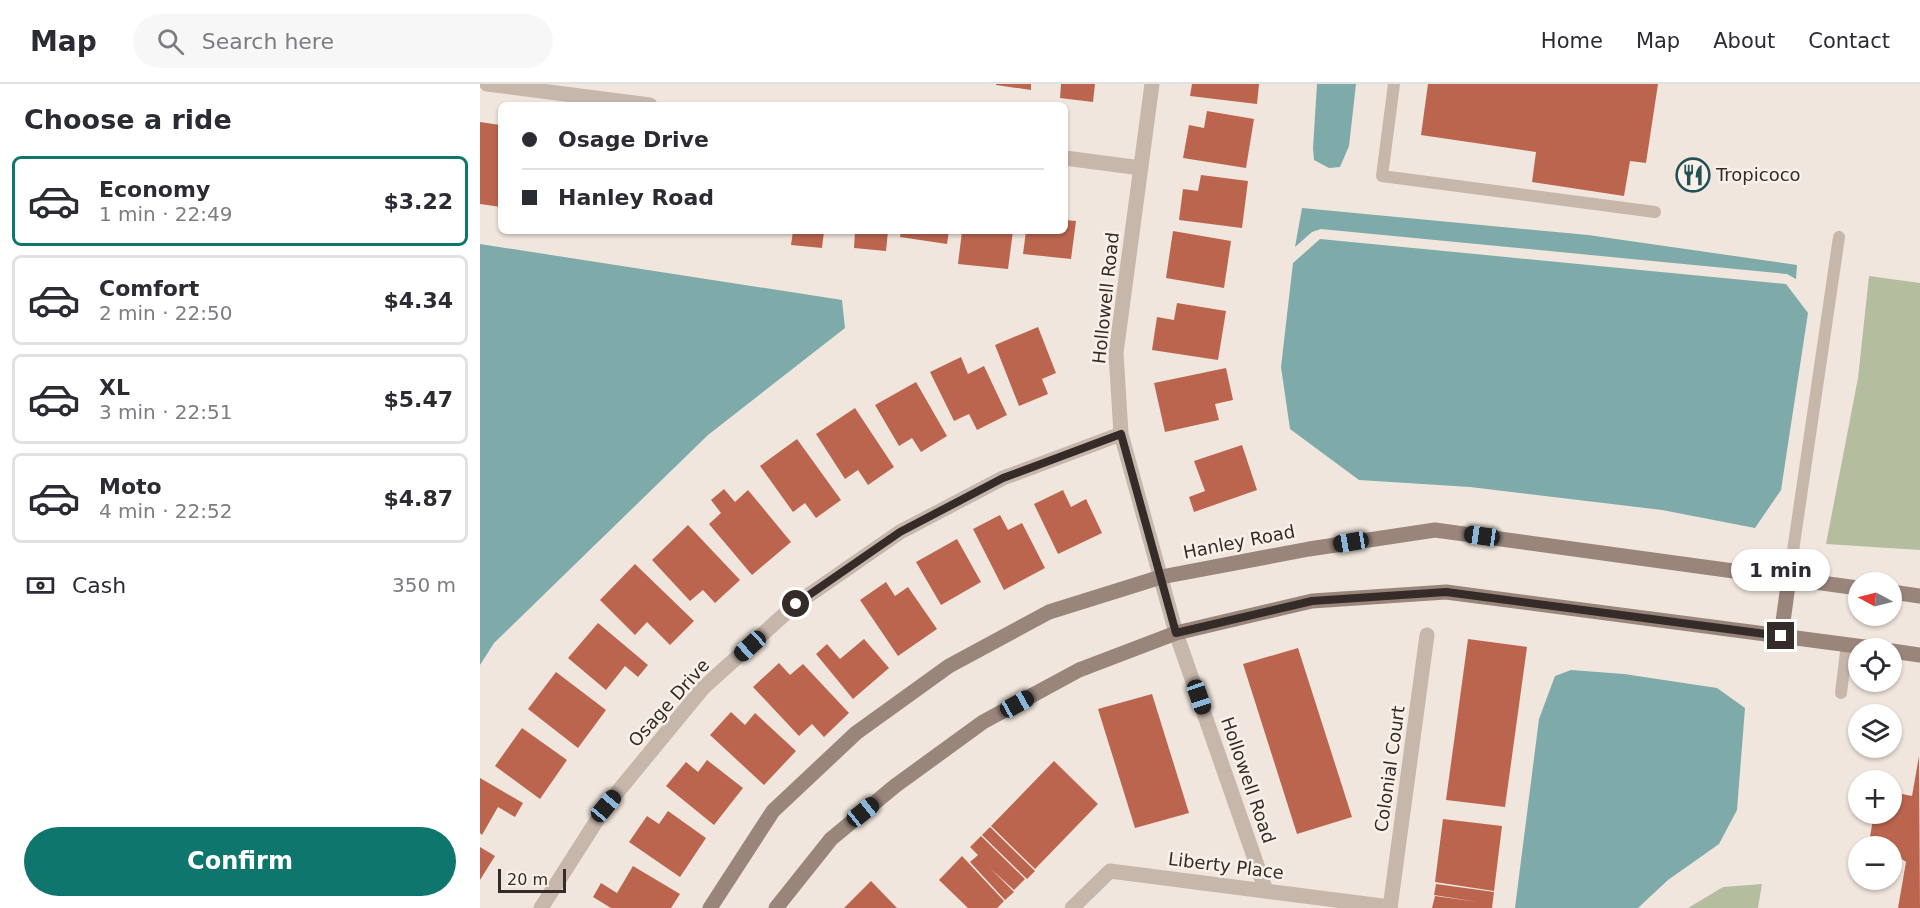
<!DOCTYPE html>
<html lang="en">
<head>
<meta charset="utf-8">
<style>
	:root { --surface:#fff; --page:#f7f7f7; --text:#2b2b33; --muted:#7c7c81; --line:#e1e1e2; --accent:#0f766e }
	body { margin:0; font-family:"DejaVu Sans",sans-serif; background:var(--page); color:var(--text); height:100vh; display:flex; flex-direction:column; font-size:22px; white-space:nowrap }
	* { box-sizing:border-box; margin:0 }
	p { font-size:20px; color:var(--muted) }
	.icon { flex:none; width:33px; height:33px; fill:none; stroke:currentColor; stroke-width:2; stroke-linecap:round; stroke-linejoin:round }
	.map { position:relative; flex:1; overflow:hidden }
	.sheet { display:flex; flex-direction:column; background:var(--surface); width:480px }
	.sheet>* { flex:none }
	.top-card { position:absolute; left:18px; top:18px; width:570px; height:132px; border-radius:9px; box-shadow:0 2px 4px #0004; display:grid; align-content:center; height:132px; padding:0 24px; background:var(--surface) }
	.needle { width:39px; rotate:277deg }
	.tools { position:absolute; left:1368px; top:488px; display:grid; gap:12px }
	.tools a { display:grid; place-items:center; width:54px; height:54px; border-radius:50%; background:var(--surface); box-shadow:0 2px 4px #0004; font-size:30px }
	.scale { position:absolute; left:18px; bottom:15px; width:68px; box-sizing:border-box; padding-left:6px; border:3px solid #352c29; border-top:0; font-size:16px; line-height:21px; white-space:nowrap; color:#352c29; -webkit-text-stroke:4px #f8f0e9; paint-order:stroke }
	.end { position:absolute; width:27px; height:27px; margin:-14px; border:8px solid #352c29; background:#fff; box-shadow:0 0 0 3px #fff }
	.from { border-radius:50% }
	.bubble { position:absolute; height:42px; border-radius:21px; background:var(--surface); box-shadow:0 2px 4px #0004; font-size:20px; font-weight:600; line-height:42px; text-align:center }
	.car { position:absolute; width:18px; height:36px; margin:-18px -9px; border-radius:8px; box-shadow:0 0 4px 2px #0007; background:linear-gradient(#222 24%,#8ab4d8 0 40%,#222 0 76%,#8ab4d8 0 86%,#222 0) }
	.top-card b { display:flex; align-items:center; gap:21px; height:57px; font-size:22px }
	.top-card b+b { border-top:2px solid var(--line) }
	.top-card i { width:15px; height:15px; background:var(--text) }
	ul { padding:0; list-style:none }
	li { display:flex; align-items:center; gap:18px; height:90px; margin:0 12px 9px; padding:0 12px; border:3px solid var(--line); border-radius:9px }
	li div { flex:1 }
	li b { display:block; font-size:22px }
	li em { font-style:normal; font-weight:600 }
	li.active { border-color:var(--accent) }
	li>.icon { width:54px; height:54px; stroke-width:1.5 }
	h2 { padding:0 24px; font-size:27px; line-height:72px }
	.pay { display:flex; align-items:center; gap:15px; height:66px; padding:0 24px; font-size:22px }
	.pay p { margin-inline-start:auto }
	.cta { display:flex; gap:12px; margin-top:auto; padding:12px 24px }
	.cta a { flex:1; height:69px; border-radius:36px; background:var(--accent); color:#fff; font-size:24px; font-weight:600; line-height:69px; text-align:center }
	header { display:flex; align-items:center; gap:36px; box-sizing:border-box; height:84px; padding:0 30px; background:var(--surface); border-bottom:2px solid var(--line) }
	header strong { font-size:28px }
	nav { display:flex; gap:33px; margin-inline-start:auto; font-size:21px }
	.search { width:420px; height:54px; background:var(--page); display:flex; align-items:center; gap:15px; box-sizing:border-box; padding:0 21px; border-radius:33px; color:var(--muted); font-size:22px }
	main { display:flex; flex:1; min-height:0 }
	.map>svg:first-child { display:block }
</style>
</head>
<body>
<header>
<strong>Map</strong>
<div class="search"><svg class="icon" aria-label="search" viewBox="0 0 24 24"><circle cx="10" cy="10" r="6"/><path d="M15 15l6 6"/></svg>Search here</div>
<nav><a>Home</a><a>Map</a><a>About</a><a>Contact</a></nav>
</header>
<main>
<section class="sheet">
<h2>Choose a ride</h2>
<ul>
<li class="active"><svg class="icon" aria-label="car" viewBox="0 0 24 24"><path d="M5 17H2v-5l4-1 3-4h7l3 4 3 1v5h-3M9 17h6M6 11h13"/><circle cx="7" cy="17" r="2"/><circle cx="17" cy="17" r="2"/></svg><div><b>Economy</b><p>1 min · 22:49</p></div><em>$3.22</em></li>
<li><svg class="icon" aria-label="car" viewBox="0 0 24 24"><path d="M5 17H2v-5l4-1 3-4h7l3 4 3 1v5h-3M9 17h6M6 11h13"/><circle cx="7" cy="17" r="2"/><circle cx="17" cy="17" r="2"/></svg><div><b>Comfort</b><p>2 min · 22:50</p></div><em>$4.34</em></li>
<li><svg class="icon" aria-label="car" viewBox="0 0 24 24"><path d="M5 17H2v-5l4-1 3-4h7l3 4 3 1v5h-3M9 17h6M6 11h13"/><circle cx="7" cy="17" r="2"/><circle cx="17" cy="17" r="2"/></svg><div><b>XL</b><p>3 min · 22:51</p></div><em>$5.47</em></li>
<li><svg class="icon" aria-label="car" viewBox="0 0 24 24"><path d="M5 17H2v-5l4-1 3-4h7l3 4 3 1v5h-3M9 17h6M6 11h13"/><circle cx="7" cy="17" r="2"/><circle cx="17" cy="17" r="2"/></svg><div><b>Moto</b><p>4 min · 22:52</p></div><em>$4.87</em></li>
</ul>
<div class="pay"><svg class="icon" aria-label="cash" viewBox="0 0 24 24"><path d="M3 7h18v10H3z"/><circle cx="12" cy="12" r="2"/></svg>Cash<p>350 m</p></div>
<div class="cta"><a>Confirm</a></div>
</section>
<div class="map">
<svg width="1440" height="824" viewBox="0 0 1440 824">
	<rect width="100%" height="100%" fill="#f0e6dd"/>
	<path fill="#b4be9e" d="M1389 192 1440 199V466L1346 460 1378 294Z
		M1282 800 1278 824H1208L1243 803Z"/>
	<path fill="#7eaaaa" d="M837 0H876L869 62 860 83 849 84 834 76 833 64Z
		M822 124 1108 151 1317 181 1316 195 1307 190 841 145 832 148 815 163Z
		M840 155 1306 200 1328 229 1301 406 1275 444 1182 426 990 403 879 396 810 345 801 283 813 179Z
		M0 160 362 216 365 244 228 351 14 559 0 581Z
		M1091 586 1144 590 1237 604 1265 624 1257 726 1239 760 1188 796 1158 824H1035L1059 635 1075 592Z"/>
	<path fill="#bb654f" d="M516 0H551V6L516 1Z
		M581 0H615L613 18 580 14Z
		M712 0H779L777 20 710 12Z
		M948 0H1178L1166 79 1150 77 1144 112 1052 98 1056 68 941 51Z
		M727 27 774 35 766 84 703 74 709 41 724 44Z
		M0 38 20 41 18 57 21 58V123L0 120Z
		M721 91 768 97 762 144 699 136 703 105 718 107Z
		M585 136 596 137 591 175 543 170 546 147H585Z
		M313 147H344L342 164 311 161Z
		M375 147H408L406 167 374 164Z
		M421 147H469L467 160 420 153Z
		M482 147H533L528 185 478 180Z
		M693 147 751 157 744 204 686 194Z
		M697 219 746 227 738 276 672 266 677 233 694 236Z
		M558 243 576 289 562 295 568 310 539 322 515 261Z
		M481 273 488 290 504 282 527 331 497 346 489 330 474 337 450 288Z
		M746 284 753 316 735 320 739 336 685 348 674 299Z
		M436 298 467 352 441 368 432 354 419 362 395 321Z
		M375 324 414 383 388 401 378 386 365 395 336 350Z
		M317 355 361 416 336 434 325 419 313 428 280 382Z
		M762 361 777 406 714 428 709 413 725 407 714 377Z
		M244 405 255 418 268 406 311 458 272 491 229 440 241 429 231 416Z
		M583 406 591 423 606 415 622 449 578 470 554 420Z
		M520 431 528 446 542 439 565 484 524 506 493 445Z
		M208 441 260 496 235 519 223 506 210 517 172 476Z
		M477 455 501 498 461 521 436 478Z
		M155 480 214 537 190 561 167 538 155 551 120 516Z
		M406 498 415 512 428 503 457 545 418 572 380 516Z
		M118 539 168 581 158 593 145 582 126 606 88 574Z
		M384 555 409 584 373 615 336 570 347 560 360 575Z
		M988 555 1047 563 1025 723 966 716Z
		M818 564 872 733 817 750 763 580Z
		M299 579 310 591 323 580 369 629 344 653 332 640 319 652 273 603Z
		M76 588 126 626 98 664 48 625Z
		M672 610 709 729 655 744 618 625Z
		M251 628 265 641 275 629 316 667 284 701 230 651Z
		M42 644 87 676 60 715 15 682Z
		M1439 672 1440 824H1418L1426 778 1412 768V762H1403L1390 753 1394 729H1412V708L1432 712Z
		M227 676 263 704 234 741 186 702 206 678 218 688Z
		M574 677 618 720 555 785 511 742Z
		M0 694 43 719 35 733 18 723 2 751 0 749Z
		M188 727 226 754 200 793 149 758 167 732 179 740Z
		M963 735 1022 742 1014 807 955 798Z
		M510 743 555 787 547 795 502 751Z
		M501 752 545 795 534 806 510 784 534 808 525 816 490 778 498 771 490 763Z
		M0 763 15 772 0 796Z
		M482 772 524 817 517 824H488L459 796Z
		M153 782 200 810 191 824H131L113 813 121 799 137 809Z
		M391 797 417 824H364Z
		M956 800 1014 808 1012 824H952L955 812 998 818 954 811Z"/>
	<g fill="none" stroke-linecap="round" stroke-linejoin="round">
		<path stroke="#c7b6aa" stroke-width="12" d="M914 0 902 92 1175 128
			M1309 494 1359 153
			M1361 609 1367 560"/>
		<path stroke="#c7b6aa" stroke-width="15" d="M7 0 170 21
			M672 0 636 269 641 350 696 549 786 807
			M585 74 661 84
			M61 824 126 722 223 604 316 520 420 448 523 394 641 350
			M592 824 630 787 910 823
			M910 824 947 551"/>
		<path stroke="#9a857b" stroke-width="15" d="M1412 508 1440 512
			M1301 552 1309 494
			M1412 567 1440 571
			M230 824 293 727 376 649 469 582 569 528 681 493 829 465 955 446 1378 504
			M296 824 351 755 415 702 503 638 599 586 696 549 832 517 966 508 1392 564"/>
	</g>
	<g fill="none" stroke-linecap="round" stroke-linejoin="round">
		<path stroke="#352c29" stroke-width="8" d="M316 520 420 448 502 405 523 394 641 350 696 549 832 517 966 508 1301 552"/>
	</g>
	<defs>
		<g id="restaurant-ring" transform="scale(1.725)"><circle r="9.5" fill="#f8f0e9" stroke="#225153" stroke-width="1.5"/><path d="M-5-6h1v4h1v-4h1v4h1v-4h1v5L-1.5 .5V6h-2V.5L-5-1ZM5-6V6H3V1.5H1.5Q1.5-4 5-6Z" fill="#225153"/></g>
	</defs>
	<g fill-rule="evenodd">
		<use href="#restaurant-ring" x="1213" y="91"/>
	</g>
	<g text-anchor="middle" stroke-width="5" stroke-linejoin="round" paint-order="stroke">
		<g font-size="18" fill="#352c29" stroke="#f8f0e9" text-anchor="start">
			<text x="1236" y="97">Tropicoco</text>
		</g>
		<g font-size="18" fill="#352c29" stroke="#f8f0e9">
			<text transform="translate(626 214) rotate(-84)" y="6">Hollowell Road</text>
			<text transform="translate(759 458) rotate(-11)" y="6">Hanley Road</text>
			<text transform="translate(189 619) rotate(-48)" y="6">Osage Drive</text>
			<text transform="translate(910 685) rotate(-82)" y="6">Colonial Court</text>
			<text transform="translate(768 696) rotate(71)" y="6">Hollowell Road</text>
			<text transform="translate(746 782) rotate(7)" y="6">Liberty Place</text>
		</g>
	</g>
</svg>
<div class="tools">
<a><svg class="needle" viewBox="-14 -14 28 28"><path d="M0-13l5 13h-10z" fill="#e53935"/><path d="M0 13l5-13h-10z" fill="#7c7c81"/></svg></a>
<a><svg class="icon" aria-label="locate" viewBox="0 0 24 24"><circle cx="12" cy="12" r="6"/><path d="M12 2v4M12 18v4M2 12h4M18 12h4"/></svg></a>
<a><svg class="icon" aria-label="layers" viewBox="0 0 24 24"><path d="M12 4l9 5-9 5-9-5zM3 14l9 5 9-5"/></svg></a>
<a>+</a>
<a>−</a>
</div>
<div class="scale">20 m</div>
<i class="end from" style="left:316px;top:520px"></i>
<i class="end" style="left:1301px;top:552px"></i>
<div class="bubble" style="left:1251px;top:465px;width:99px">1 min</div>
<i class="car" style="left:1002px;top:452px;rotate:278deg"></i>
<i class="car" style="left:871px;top:458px;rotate:261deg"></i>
<i class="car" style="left:270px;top:562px;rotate:228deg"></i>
<i class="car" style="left:719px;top:613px;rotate:161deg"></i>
<i class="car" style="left:537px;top:620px;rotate:61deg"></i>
<i class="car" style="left:126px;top:722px;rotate:40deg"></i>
<i class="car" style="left:383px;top:728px;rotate:51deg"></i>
<div class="top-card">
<b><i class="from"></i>Osage Drive</b>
<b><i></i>Hanley Road</b>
</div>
</div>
</main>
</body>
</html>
